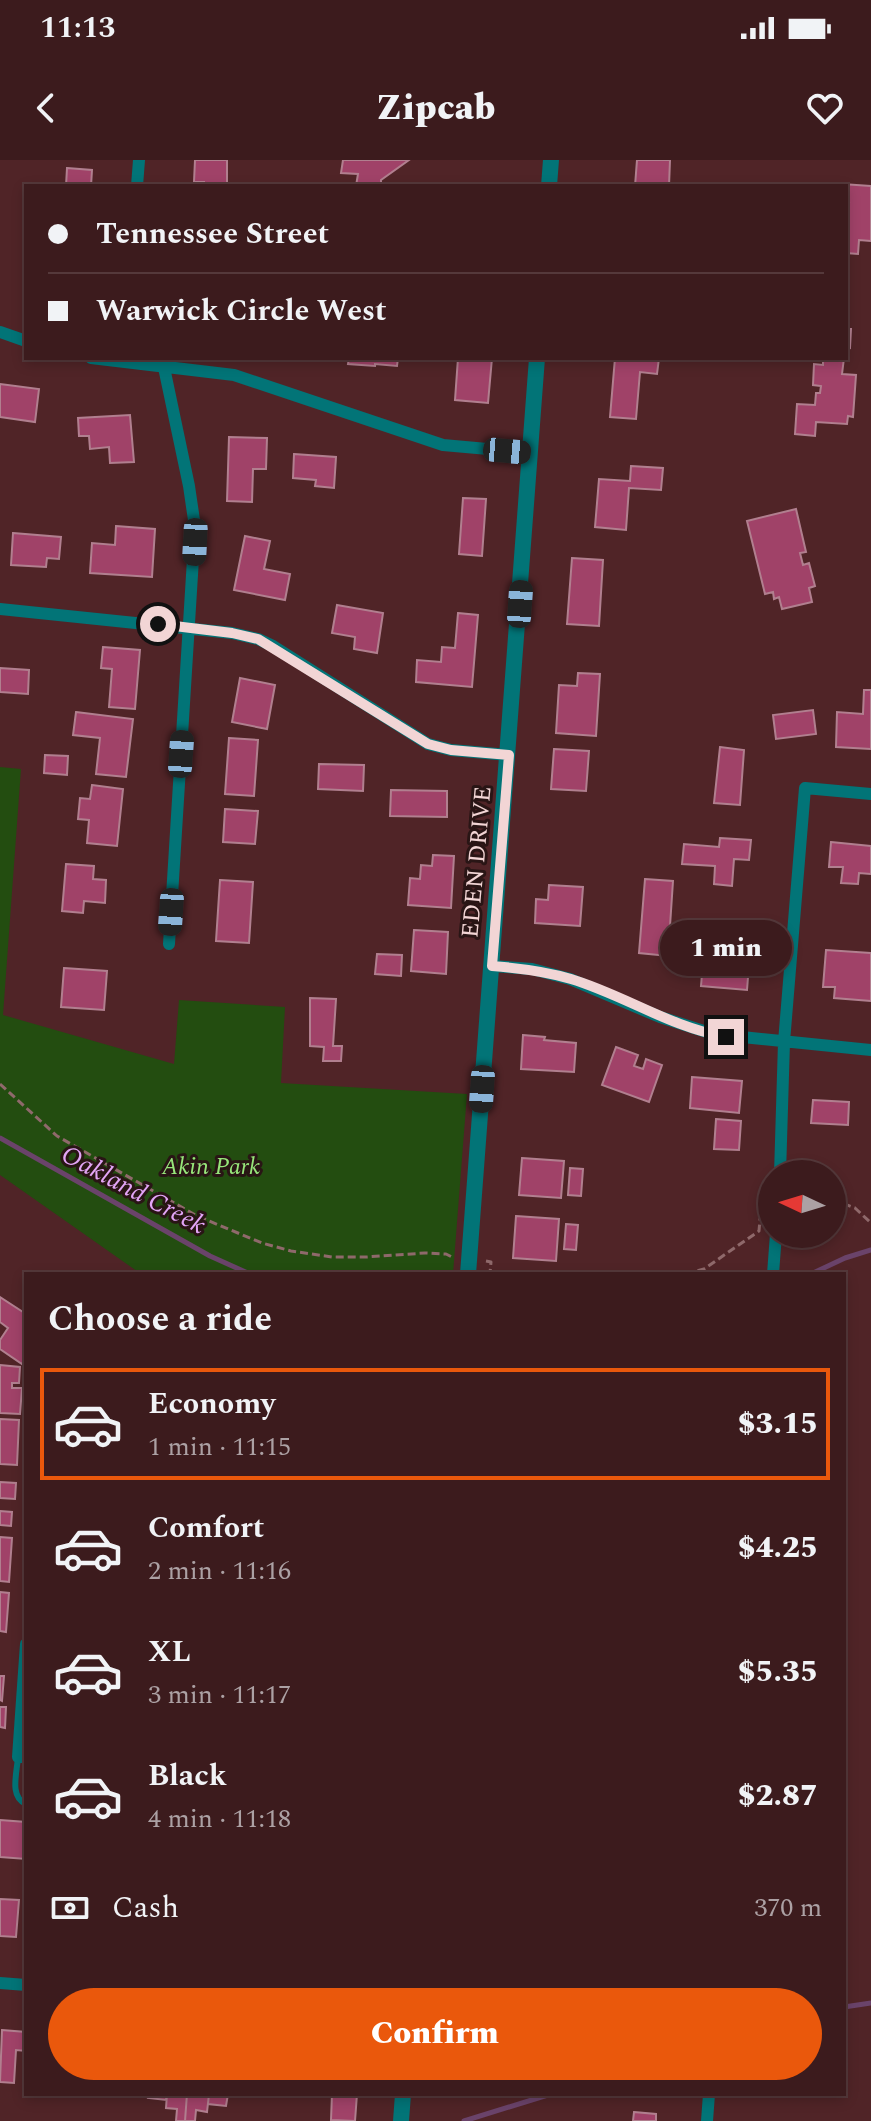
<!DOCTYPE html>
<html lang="en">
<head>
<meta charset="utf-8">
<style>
	:root { --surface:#3c1b1d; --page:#47282a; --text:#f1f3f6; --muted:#aca1a4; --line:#55393b; --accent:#ea580c }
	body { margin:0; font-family:Spectral,serif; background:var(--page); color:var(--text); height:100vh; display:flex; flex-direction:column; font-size:30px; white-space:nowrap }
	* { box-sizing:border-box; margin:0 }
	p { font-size:26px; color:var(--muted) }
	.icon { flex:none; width:44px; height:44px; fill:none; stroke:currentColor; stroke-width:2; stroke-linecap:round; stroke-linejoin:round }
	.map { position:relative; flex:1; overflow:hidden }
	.side { position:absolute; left:24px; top:1112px; width:822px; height:824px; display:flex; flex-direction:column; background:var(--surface); border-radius:0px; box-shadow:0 4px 12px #0003,0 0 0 2px var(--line) }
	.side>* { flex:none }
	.banner { position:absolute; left:24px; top:24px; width:824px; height:176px; border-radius:0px; box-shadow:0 4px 12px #0003,0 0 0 2px var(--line); display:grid; align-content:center; height:176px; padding:0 24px; background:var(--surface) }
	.needle { width:52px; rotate:274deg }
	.fabs { position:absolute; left:758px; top:1000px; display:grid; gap:16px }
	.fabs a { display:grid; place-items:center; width:88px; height:88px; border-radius:50%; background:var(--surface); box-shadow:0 4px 12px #0003,0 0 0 2px var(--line); font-size:40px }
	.end { position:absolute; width:36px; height:36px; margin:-18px; border:10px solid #f2d5d5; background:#111; box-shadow:0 0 0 4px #111 }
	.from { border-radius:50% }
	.bubble { position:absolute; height:56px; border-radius:28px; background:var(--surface); box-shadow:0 4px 12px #0003,0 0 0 2px var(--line); font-size:26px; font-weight:800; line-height:56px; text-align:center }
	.car { position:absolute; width:24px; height:48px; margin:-24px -12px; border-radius:10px; box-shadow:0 0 6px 2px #0007; background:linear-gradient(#222 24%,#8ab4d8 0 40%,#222 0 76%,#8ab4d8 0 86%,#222 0) }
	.banner b { display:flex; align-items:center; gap:28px; height:76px; font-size:30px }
	.banner b+b { border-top:2px solid var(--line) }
	.banner i { width:20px; height:20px; background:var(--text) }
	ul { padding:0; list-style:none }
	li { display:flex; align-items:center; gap:24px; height:112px; margin:0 16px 12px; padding:0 8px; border:4px solid transparent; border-radius:0px }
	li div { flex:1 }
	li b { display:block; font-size:30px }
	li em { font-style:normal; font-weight:800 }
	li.active { border-color:var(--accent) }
	li>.icon { width:72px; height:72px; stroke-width:1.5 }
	h2 { padding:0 24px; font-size:36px; line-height:96px }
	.pay { display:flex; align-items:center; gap:20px; height:88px; padding:0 24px; font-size:30px }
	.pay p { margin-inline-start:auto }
	.button { display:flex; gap:16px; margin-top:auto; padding:16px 24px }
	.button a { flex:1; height:92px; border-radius:48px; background:var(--accent); color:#fff; font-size:32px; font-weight:800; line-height:92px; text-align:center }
	.status { display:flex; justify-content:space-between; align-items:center; height:56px; padding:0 40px; background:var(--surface); direction:ltr }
	.status svg { height:22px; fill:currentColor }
	header { display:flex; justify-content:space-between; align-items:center; height:104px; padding:0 24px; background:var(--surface); font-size:36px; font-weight:800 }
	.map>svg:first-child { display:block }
</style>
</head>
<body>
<div class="status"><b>11:13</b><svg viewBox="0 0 49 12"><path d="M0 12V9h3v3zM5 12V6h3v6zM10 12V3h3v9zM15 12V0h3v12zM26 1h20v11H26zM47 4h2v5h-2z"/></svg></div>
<header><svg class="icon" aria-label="back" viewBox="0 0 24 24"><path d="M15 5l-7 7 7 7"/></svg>Zipcab<svg class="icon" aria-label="heart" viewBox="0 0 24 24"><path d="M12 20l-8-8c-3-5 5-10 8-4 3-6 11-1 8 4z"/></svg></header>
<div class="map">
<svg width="871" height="1961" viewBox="0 0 871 1961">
	<rect width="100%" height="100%" fill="#502427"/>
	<path fill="#234d10" d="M0 607 21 609 3 855 174 904 179 840 285 847 281 923 467 934 453 1114H141L0 1015Z"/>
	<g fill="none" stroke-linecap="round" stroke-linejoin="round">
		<path stroke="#6a436a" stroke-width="5" d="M0 978 210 1096 250 1114
			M811 1114 845 1098 871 1090
			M844 1847 871 1843
			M464 1961 551 1934"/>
	</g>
	<path fill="#a04268" stroke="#b17f8f" stroke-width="2" d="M195 0H227V26H204V22H194Z
		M343 0H409L381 20V26H356L358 14 341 13Z
		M637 0H670L669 26H635Z
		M67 8 92 10 91 26H66Z
		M842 24 871 26V81L859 80 858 94 846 93V62L849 43H846V26Z
		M846 169H851L850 188 846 187Z
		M349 198H398L397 206 375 204V206L348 204Z
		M458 198H492L488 243 455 240Z
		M615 198H659L657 214 640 212 636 259 610 257Z
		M823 198H844L842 214 856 215 853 257 848 256 847 264 816 262 815 276 795 274 797 244 815 245 816 233H820L821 226 813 225 814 204 823 205Z
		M0 224 39 229 35 262 0 257Z
		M130 255 134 302 110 303 109 287 90 289 89 276H79L78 258Z
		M229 277 267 278 266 309H253L252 342 227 341Z
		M294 294 336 297 334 328 315 326 316 320 293 318Z
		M631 306 663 308 661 330 629 328 626 370 595 367 599 319 630 321Z
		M463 338 486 339 482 396 459 394Z
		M796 349 806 392 800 393 803 405 809 403 815 426 809 428 812 442 782 449 779 437 774 439 773 432 765 434 747 361Z
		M116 366 155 369 152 417 90 413 92 383 115 385Z
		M13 373 61 377 59 399 47 398 46 407 11 405Z
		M245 376 270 381 264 409 290 414 285 440 234 430Z
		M572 398 603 400 599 466 567 464Z
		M337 445 383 453 377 493 354 489 355 477 332 473Z
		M458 453 478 455 472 527 416 522 417 500 441 502 442 487 455 488Z
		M103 487 140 490 135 549 109 547 112 509 101 508Z
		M0 508 29 510 28 534 0 532Z
		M578 513 600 514 596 576 556 573 559 525 577 526Z
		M240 518 275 525 267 569 232 562Z
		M864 530H871V589L836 587 837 552 863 554Z
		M813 550 816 574 776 579 773 555Z
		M76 552 133 559 126 617 96 614 100 578 73 575Z
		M229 578 258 580 254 636 225 634Z
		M720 587 744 590 740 645 714 643Z
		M554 589 589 591 586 631 551 629Z
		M45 595 68 596 67 615 44 613Z
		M319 604 364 605 363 631 318 629Z
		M92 625 123 629 117 686 87 683 89 660 78 659 80 638 90 639Z
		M391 630 447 631V657L390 656Z
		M225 649 258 651 255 684 223 682Z
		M720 678 751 680 749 700 734 699 732 726 714 724 715 706 682 704 684 684 719 687Z
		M831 682 871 686V714L859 713 858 724 841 723 843 707H829Z
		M433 695 454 696 451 748 408 745 410 718 420 719 421 705 432 706Z
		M66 704 94 706 93 719 106 720 105 743 84 741 83 753 62 751Z
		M645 719 673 721 668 796 639 793Z
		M220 720 253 722 249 783 216 781Z
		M549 725 583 727 580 766 535 763 536 739 548 740Z
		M729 765 752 767 747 830 701 826 703 802 726 804Z
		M414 770 448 772 446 814 411 811Z
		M826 790 871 793V841L834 838 835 827H823Z
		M377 794 402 795 401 816 375 814Z
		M64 808 107 811 104 850 61 847Z
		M310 838 336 839 333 886H342L341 901H323L324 887 310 886Z
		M523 875 545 877 544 880 576 883 574 912 521 909Z
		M616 887 638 895 634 906 643 909 646 899 662 905 649 942 602 925Z
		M692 917 742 921 739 953 690 948Z
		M813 940 849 942 848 965 811 963Z
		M716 959 741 961 739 990 714 989Z
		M522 998 564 1001 561 1038 519 1035Z
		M570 1008 583 1009 581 1036 568 1035Z
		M516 1056 559 1059 556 1101 513 1098Z
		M566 1064 578 1065 576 1090 564 1089Z
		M0 1137 26 1154V1198L22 1204 0 1189V1180L8 1168 0 1162Z
		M0 1205 20 1207 19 1223H12V1228H22L20 1254 0 1253Z
		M0 1259 19 1260 17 1305 0 1304Z
		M0 1322 16 1323 15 1339 0 1338Z
		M0 1351 12 1352 11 1366 0 1365Z
		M0 1377 12 1378 9 1422 0 1421Z
		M0 1432 9 1433 6 1472 0 1471Z
		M0 1516H4L2 1541 0 1540Z
		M0 1547H6L5 1568 0 1567Z
		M0 1660 26 1662V1699L0 1697Z
		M0 1739 19 1740 16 1777 0 1776Z
		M2 1870 26 1872V1891L16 1890 14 1923 0 1922Z
		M149 1934H167L166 1940 148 1938Z
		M167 1934H187L185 1961H176L177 1949 166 1948Z
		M187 1934H209L207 1952 196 1950 195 1961H185Z
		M209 1934H228L226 1946 208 1944Z
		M332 1934H357L355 1961 331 1960Z
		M634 1952 656 1954V1961H633Z"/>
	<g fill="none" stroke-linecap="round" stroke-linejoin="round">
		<path stroke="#8f696b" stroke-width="3" stroke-dasharray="8 4" stroke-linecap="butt" d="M0 924 57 976 197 1056 262 1083 291 1091 332 1097H366L425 1093 446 1094 454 1098
			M832 1039 855 1048 871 1063
			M486 1101 491 1102 490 1113 510 1114
			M686 1114 704 1109 759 1071 760 1059 772 1060"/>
		<path stroke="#027477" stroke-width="6" d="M18 1597C17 1613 9 1637 26 1644"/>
		<path stroke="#027477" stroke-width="12" d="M137 26 139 0
			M0 172 26 181
			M91 198 234 215 443 285 531 293
			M162 198 189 326 195 367 169 784
			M0 449 232 473 258 479 273 486 428 584 451 590 509 595
			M492 806 532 809 570 819 660 857 713 874 871 890
			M780 1014 784 882 805 628 871 634
			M773 1114 776 1074
			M26 1484 18 1597H26
			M0 1823 26 1825
			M707 1961 709 1934"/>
		<path stroke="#027477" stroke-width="16" d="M549 26 551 0
			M468 1114 537 198
			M401 1961 403 1934"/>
	</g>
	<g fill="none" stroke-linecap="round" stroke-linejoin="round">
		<path stroke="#f2d5d5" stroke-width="10" d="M158 464 232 473 258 479 428 584 451 590 509 595 492 806C518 808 545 811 571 819 624 835 670 867 726 877"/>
	</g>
	<g text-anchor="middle" stroke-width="6" stroke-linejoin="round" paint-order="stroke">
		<g font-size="24" fill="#f2d5d5" stroke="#291515">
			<text transform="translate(476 702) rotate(-85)" y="8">EDEN DRIVE</text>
		</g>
		<g font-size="24" font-style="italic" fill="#97e67a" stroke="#291515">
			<text x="211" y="1014">Akin Park</text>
		</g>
		<g font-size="26" font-style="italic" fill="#e2a5f6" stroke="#291515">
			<text transform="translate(134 1029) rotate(28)" y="9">Oakland Creek</text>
		</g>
	</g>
</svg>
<div class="fabs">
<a><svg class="needle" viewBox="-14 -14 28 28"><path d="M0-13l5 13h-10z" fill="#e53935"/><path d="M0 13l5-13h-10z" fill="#aca1a4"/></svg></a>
</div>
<i class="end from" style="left:158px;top:464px"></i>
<i class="end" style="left:726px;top:877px"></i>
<div class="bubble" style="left:660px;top:760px;width:132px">1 min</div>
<i class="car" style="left:507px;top:291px;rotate:95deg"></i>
<i class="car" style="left:195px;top:382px;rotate:183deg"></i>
<i class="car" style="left:520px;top:444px;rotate:4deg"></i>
<i class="car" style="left:181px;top:594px;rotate:4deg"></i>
<i class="car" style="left:171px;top:752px;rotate:184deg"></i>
<i class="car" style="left:482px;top:929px;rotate:184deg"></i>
<div class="banner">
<b><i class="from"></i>Tennessee Street</b>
<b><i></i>Warwick Circle West</b>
</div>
<section class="side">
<h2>Choose a ride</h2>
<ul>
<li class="active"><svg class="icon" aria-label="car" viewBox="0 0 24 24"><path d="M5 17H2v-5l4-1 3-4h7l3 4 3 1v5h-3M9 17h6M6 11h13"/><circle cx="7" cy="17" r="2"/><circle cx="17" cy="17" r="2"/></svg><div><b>Economy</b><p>1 min · 11:15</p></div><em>$3.15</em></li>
<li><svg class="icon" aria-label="car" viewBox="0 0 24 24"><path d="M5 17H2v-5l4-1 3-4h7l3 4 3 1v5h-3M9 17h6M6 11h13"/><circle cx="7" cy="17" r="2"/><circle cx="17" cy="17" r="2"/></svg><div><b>Comfort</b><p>2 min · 11:16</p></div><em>$4.25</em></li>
<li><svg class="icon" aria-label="car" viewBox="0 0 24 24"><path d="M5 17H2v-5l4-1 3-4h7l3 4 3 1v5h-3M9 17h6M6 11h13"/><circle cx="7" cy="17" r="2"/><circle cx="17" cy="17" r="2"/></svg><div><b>XL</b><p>3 min · 11:17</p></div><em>$5.35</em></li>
<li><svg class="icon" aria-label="car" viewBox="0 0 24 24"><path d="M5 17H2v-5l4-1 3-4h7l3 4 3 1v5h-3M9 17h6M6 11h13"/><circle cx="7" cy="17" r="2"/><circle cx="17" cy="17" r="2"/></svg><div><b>Black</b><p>4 min · 11:18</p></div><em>$2.87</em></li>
</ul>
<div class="pay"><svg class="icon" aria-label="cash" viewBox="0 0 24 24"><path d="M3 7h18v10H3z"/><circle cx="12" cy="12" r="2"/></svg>Cash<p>370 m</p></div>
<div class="button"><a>Confirm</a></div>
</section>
</div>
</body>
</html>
